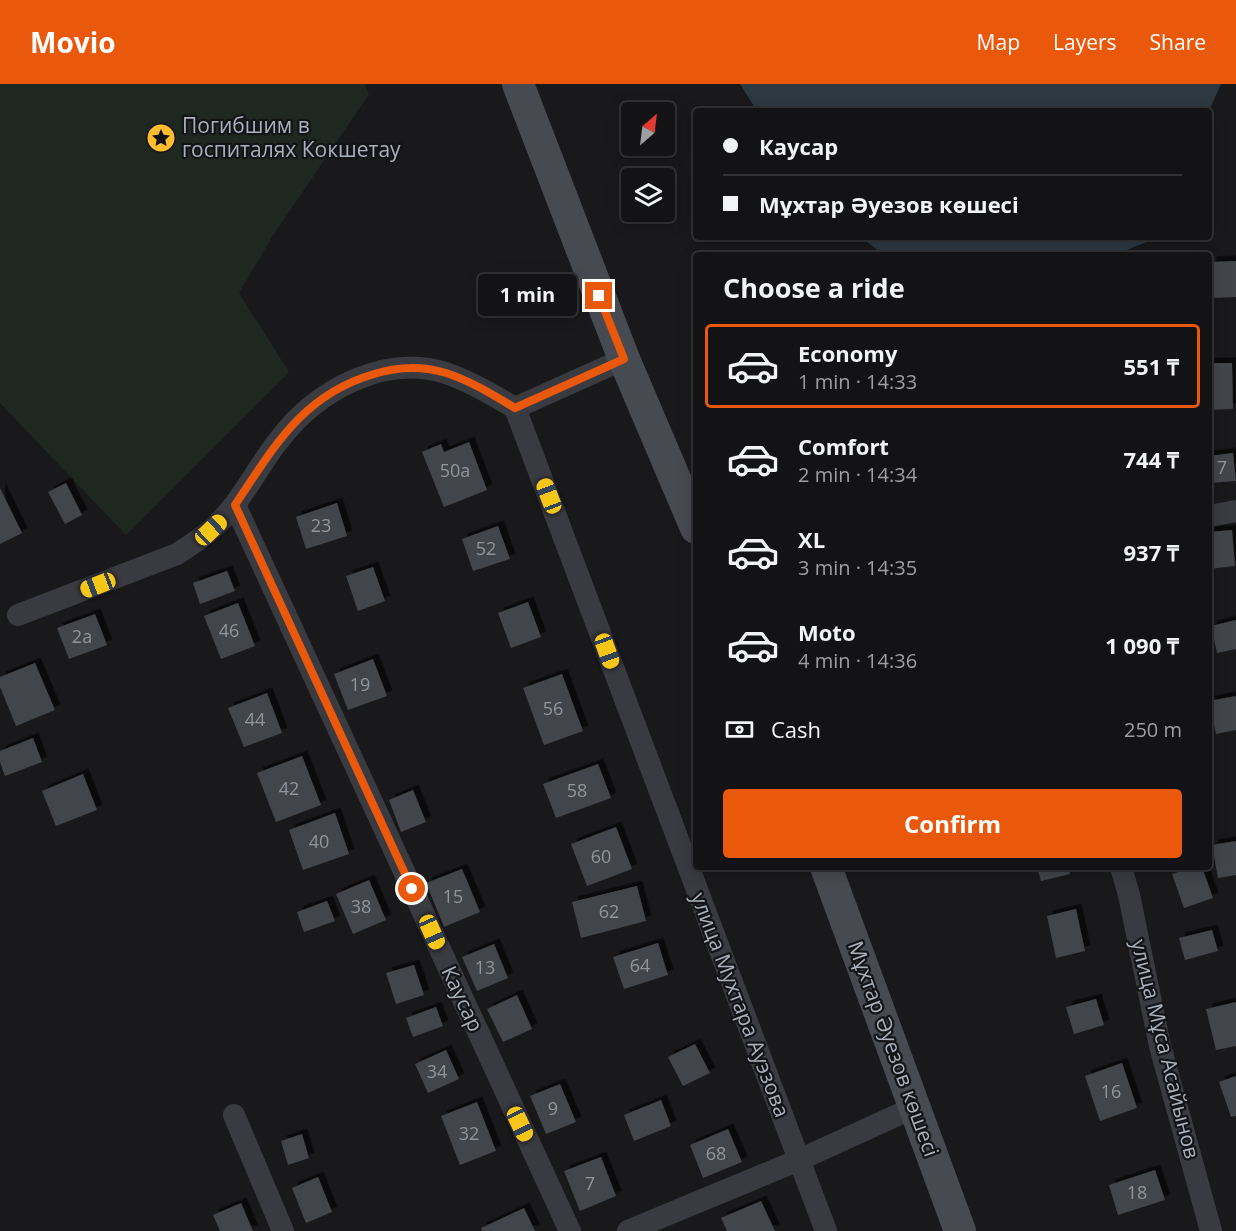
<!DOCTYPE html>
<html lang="en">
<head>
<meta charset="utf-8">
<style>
	:root { --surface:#131315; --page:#1c1c1e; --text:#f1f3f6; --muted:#9d9ea0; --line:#323234; --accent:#ea580c }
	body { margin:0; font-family:"Open Sans",sans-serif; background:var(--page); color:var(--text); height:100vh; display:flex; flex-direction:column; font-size:22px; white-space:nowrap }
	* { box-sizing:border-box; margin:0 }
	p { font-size:20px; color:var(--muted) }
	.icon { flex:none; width:33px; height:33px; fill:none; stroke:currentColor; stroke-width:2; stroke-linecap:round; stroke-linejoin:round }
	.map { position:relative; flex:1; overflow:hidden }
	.panel { position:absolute; left:693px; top:168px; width:519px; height:618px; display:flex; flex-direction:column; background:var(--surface); border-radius:6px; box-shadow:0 3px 15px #0003,0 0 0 2px var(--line) }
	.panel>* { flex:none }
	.hud { position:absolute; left:693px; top:24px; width:519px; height:132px; border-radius:6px; box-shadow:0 3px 15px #0003,0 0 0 2px var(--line); display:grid; align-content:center; height:132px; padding:0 30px; background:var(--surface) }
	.needle { width:39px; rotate:28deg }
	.tools { position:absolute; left:621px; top:18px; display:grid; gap:12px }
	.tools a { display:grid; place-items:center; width:54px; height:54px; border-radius:6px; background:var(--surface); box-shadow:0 3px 15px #0003,0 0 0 2px var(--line); font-size:30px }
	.end { position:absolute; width:27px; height:27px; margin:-14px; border:8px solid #ea580c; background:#fff; box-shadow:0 0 0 3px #fff }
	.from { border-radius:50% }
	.bubble { position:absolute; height:42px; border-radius:6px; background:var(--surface); box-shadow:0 3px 15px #0003,0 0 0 2px var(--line); font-size:20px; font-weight:700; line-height:42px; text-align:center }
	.car { position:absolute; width:18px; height:36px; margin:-18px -9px; border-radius:8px; box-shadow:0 0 4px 2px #0007; background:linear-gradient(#f5c518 24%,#345 0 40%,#f5c518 0 76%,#345 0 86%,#f5c518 0) }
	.hud b { display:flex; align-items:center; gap:21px; height:57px; font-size:22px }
	.hud b+b { border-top:2px solid var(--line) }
	.hud i { width:15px; height:15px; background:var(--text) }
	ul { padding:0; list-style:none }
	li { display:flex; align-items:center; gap:18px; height:84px; margin:0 12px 9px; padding:0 18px; border:3px solid transparent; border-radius:6px }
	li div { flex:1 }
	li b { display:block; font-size:22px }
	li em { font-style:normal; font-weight:700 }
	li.selected { border-color:var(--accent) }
	li>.icon { width:54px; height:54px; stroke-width:1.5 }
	h2 { padding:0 30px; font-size:27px; line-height:72px }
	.pay { display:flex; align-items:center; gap:15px; height:66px; padding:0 30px; font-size:22px }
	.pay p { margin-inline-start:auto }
	.cta { display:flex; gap:12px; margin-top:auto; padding:12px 30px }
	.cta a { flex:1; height:69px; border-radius:6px; background:var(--accent); color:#fff; font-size:24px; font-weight:700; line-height:69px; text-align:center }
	header { display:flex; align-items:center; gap:36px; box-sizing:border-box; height:84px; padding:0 30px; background:var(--accent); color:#fff }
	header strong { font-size:28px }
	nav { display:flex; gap:33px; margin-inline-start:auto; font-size:21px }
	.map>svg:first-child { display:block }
</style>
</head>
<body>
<header>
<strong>Movio</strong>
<nav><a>Map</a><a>Layers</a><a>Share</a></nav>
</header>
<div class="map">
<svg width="1236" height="1147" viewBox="0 0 1236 1147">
	<defs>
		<filter id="shadow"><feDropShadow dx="5.5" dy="-5.5" stdDeviation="0" flood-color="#0009"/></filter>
	</defs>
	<rect width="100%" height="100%" fill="#19191c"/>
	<path fill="#1e2820" d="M0 0H365L369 10 272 153 239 209 289 288 126 451 0 319Z"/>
	<path fill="#2d3841" d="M740 0H1221L1209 27H757Z
		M861 153H1159L1114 171H901L880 168Z"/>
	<path fill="#434449" filter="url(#shadow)" d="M1236 177V213L1212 214 1211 178Z
		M1209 279H1232L1233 325 1209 326Z
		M469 358 487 406 444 423 422 368 441 360 444 368Z
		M1233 369 1236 397 1209 399V372Z
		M66 399 82 431 65 440 48 408Z
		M0 404 22 449 0 460Z
		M337 419 347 452 306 465 296 433Z
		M498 442 510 475 473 487 462 455Z
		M1232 446 1235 482 1209 485V448Z
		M373 483 385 517 358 527 346 492Z
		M227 487 235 507 200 520 193 499Z
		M528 518 541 553 511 564 498 529Z
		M238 519 255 562 221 575 204 532Z
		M95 530 107 561 69 575 57 544Z
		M1236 536V565L1217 569 1211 542Z
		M373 575 387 612 348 626 334 590Z
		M35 579 55 626 16 642 0 603V593Z
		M562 590 583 647 544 661 523 604Z
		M267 609 282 649 244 663 228 624Z
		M1236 612V646L1216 650 1209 617Z
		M33 654 42 678 5 692 0 678V667Z
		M302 672 321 721 276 738 257 689Z
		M598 680 611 714 556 734 543 700Z
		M83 690 97 726 56 742 42 707Z
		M413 706 426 738 401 748 389 716Z
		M335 729 349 770 303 786 289 746Z
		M616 743 632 785 587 802 571 760Z
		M1236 757V791L1218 794 1212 761Z
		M1037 783H1069L1070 790 1041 797Z
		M1194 783H1202L1213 814 1184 824 1172 790Z
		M462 785 480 828 444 843 426 799Z
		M369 796 386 836 353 850 336 810Z
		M637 802 646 837 581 854 572 818Z
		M327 817 335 837 304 848 297 828Z
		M1076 825 1085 867 1056 874 1047 832Z
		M1212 846 1218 867 1185 876 1179 854Z
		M658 859 668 891 624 905 613 873Z
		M494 860 508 894 477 907 462 873Z
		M414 881 424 911 396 920 386 889Z
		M517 911 532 945 503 958 487 925Z
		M1096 915 1104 941 1074 950 1066 923Z
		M1236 918V962L1216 966 1206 925Z
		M436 923 443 942 413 953 406 934Z
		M695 960 710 989 683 1002 668 973Z
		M446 966 459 995 428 1009 415 980Z
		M1122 979 1137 1024 1100 1037 1085 992Z
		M1236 992V1032L1231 1033 1219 998Z
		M560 1000 576 1038 546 1050 530 1012Z
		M661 1016 671 1042 634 1057 624 1031Z
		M477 1018 496 1067 460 1081 441 1032Z
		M728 1045 742 1078 703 1094 690 1061Z
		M302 1050 309 1074 288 1081 281 1057Z
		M601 1073 616 1112 580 1127 564 1087Z
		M1155 1086 1165 1116 1118 1131 1109 1101Z
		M318 1093 332 1128 306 1139 292 1104Z
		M761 1117 775 1147H727L721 1134Z
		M241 1119 253 1147H220L213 1131Z
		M524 1124 535 1147H482L481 1144Z"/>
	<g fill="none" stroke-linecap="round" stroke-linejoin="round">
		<path stroke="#3a3b41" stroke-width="22" d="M515 324 826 1147
			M235 421 570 1147
			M1209 432 1236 427
			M18 531 177 470C199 456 220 441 235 420 251 399 263 376 279 356 316 307 384 269 446 289 471 298 493 311 515 324L624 275
			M1121 783 1129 811 1160 962 1211 1147
			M234 1031 283 1147
			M628 1147 799 1076 915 1023"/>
		<path stroke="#484a51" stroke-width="32" d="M518 0 624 275 696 444
			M826 783 960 1147"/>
	</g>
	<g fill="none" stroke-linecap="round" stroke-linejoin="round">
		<path stroke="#ea580c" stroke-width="8" d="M412 805 235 421C274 363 302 311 374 290 397 283 423 282 446 289 471 297 493 311 515 324L624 275 599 212"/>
	</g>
	<defs>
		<g id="sight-disc" transform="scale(1.5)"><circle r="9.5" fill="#ffbc2e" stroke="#141417"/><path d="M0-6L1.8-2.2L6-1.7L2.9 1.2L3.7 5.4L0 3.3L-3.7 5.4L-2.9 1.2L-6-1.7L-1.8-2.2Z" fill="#111"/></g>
	</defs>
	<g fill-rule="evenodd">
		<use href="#sight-disc" x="161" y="54"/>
	</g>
	<g text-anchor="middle" stroke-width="4.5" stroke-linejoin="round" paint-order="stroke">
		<g font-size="18" fill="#90959f">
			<text x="1222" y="390">7</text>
			<text x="455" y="393">50а</text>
			<text x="321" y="448">23</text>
			<text x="486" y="471">52</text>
			<text x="229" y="553">46</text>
			<text x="82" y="559">2а</text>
			<text x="360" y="607">19</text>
			<text x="553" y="631">56</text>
			<text x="255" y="642">44</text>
			<text x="289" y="711">42</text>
			<text x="577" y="713">58</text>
			<text x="319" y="764">40</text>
			<text x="601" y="779">60</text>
			<text x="453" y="819">15</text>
			<text x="361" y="829">38</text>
			<text x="609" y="834">62</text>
			<text x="640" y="888">64</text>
			<text x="485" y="890">13</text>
			<text x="437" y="994">34</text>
			<text x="1111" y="1014">16</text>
			<text x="553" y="1031">9</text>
			<text x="469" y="1056">32</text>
			<text x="716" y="1076">68</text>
			<text x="590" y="1106">7</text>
			<text x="1137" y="1115">18</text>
		</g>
		<g font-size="21" fill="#aab0bc" stroke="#141417" text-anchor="start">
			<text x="182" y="49">Погибшим в<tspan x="182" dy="24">госпиталях Кокшетау</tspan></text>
		</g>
		<g font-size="21" fill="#aab0bc" stroke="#141417">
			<text transform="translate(462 915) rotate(65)" y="7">Каусар</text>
			<text transform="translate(740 921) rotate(69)" y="7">улица Мухтара Ауэзова</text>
			<text transform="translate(893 965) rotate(70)" y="7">Мұхтар Әуезов көшесі</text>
			<text transform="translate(1165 965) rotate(76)" y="7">улица Мұса Асайынов</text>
		</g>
	</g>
</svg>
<div class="tools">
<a><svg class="needle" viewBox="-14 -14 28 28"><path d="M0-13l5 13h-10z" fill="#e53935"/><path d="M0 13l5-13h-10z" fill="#9d9ea0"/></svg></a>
<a><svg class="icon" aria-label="layers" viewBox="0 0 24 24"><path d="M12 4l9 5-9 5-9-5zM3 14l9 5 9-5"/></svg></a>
</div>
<i class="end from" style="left:412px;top:805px"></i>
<i class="end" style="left:599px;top:212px"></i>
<div class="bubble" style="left:478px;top:190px;width:99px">1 min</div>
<i class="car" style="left:549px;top:412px;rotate:339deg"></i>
<i class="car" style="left:211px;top:446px;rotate:47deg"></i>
<i class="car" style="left:98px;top:501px;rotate:249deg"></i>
<i class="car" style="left:607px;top:567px;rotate:160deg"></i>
<i class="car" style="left:432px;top:848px;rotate:156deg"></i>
<i class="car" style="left:520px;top:1040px;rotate:155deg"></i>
<div class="hud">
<b><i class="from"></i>Каусар</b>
<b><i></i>Мұхтар Әуезов көшесі</b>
</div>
<section class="panel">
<h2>Choose a ride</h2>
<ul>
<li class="selected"><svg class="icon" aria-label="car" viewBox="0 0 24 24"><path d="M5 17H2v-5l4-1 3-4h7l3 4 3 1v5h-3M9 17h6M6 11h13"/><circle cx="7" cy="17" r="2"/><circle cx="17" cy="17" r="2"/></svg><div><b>Economy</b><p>1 min · 14:33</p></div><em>551 ₸</em></li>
<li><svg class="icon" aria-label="car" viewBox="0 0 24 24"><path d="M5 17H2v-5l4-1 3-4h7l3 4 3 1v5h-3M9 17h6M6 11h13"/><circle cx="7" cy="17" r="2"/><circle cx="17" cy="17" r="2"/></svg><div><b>Comfort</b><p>2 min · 14:34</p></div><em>744 ₸</em></li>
<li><svg class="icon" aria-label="car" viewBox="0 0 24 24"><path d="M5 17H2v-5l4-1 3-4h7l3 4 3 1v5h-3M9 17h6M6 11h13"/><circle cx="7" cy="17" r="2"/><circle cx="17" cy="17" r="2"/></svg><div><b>XL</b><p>3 min · 14:35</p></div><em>937 ₸</em></li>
<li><svg class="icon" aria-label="car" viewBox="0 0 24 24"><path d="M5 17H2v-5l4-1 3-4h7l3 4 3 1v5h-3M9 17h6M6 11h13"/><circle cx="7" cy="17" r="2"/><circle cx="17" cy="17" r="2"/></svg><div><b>Moto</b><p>4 min · 14:36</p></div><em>1 090 ₸</em></li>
</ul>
<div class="pay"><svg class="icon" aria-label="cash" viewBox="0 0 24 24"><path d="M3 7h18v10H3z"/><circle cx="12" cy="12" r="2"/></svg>Cash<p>250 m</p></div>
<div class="cta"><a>Confirm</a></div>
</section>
</div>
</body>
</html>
